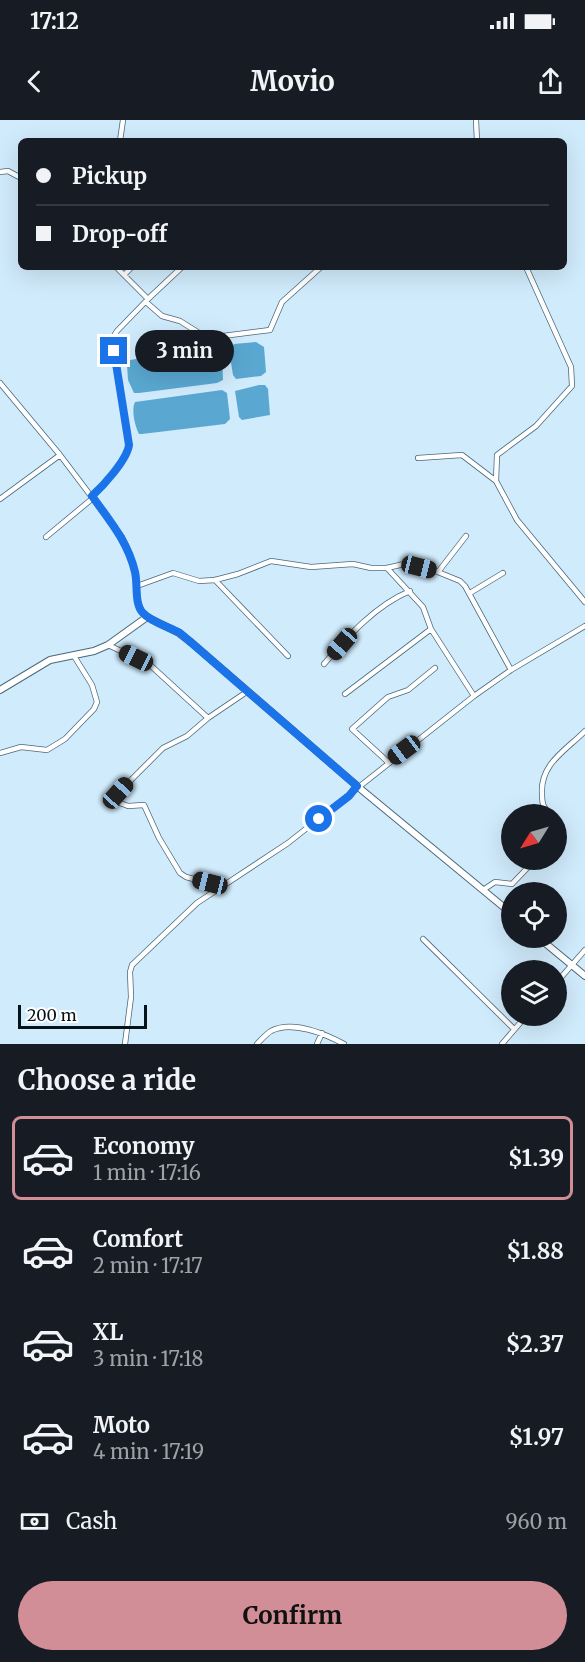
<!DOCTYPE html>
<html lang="en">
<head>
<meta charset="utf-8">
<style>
	:root { --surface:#171b24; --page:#242831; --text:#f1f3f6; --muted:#9ea1a6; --line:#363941; --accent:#d18e97 }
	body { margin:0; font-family:Merriweather,serif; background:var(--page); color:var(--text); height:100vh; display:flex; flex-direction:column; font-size:22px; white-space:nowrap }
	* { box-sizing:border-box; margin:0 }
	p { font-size:20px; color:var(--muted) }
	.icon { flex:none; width:33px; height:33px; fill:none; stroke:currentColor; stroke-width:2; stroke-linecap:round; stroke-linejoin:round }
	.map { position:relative; height:924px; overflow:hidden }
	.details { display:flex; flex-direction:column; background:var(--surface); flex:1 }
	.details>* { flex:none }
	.hud { position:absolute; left:18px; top:18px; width:549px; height:132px; border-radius:9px; box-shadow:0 6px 24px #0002; display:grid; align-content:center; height:132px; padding:0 18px; background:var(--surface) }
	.needle { width:39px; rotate:233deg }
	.buttons { position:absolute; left:501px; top:684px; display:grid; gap:12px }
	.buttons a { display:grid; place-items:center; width:66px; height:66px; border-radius:50%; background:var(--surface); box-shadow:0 6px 24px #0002; font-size:30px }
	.scale { position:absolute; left:18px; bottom:15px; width:129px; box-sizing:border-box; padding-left:6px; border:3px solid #061218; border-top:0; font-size:16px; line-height:21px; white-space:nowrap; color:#061218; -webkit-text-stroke:4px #fff; paint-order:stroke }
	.end { position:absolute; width:27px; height:27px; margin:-14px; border:8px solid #1a73e8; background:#fff; box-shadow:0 0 0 3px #fff }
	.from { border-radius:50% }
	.bubble { position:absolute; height:42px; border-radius:21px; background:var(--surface); box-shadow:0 6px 24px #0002; font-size:20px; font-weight:700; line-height:42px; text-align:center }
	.car { position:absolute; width:18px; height:36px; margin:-18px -9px; border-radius:8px; box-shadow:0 0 4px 2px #0007; background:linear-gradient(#222 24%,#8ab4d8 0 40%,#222 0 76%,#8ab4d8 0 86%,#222 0) }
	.hud b { display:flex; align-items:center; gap:21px; height:57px; font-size:22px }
	.hud b+b { border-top:2px solid var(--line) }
	.hud i { width:15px; height:15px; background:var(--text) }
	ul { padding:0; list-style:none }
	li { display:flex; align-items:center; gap:18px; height:84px; margin:0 12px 9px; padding:0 6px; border:3px solid transparent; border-radius:9px }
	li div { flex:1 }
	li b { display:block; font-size:22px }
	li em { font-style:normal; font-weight:700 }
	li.active { border-color:var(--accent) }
	li>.icon { width:54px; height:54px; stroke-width:1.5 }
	h2 { padding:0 18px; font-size:27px; line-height:72px }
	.pay { display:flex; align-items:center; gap:15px; height:66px; padding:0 18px; font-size:22px }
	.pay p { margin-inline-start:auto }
	.cta { display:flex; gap:12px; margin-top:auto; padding:12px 18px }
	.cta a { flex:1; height:69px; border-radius:36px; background:var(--accent); color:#111; font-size:24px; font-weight:700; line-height:69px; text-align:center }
	.status { display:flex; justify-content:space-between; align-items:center; height:42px; padding:0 30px; background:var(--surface); direction:ltr }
	.status svg { height:16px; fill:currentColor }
	header { display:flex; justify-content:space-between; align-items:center; height:78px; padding:0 18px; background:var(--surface); font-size:27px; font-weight:700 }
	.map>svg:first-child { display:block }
</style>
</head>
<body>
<div class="status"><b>17:12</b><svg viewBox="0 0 49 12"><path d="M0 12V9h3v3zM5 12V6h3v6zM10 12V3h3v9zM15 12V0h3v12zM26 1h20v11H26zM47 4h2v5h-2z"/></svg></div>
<header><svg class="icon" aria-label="back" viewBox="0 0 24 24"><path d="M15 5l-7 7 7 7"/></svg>Movio<svg class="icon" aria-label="share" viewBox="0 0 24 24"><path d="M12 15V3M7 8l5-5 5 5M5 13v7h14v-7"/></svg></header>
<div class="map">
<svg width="585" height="924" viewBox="0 0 585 924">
	<rect width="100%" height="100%" fill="#d0ebfc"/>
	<path fill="#5aa8d2" d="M256 222 264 227 266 252 261 256 236 259 233 255 229 230 234 224Z
		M215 227 222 234 223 260 217 263 139 273H134L128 260 127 245 130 240Z
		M259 265H265L268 269 270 295 242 300 239 297 235 271Z
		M222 270 227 273 230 299 225 304 142 314H139C135 306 131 290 135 282Z"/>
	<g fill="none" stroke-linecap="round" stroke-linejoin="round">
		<g stroke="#4a687a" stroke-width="6">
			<path id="street" d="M476 0 477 21
				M120 21 123 0
				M0 52 8 51 21 58
				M526 147 571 247 572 266 536 306 497 335 496 361 517 400 585 482
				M124 155 132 147
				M148 179 182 147
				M146 182 162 196 180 201 207 218 270 210 282 182 321 147
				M0 263 60 335 122 417C128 429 132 440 135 453 138 468 134 486 147 497
				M418 338 462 335 496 361
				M92 376C103 366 127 340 129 325L112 219 117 211 148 179 116 147
				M0 379 60 335
				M46 417 93 378
				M387 448 423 487 431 509 474 576
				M438 452 466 416
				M215 460 288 536
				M137 466 173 453 199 461 215 460 238 454 271 441 311 447 353 444 371 448H387L404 444 433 450 460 461 465 466 511 550
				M470 473 503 453
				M108 525 149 544 208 598 248 571
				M324 544C348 516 376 485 410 471
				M345 574 431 509
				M208 598 187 616 163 628 118 673 120 683 128 686 144 685 159 718 180 753 186 757 224 767
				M0 633 21 627 47 630 65 619 94 589 97 582 92 565 74 536
				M388 642 352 609 388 577 408 570 435 548
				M550 694C543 688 542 683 542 674 540 644 565 631 585 611
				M556 700 562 707 556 716
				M483 770 495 762 512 764 535 740
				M423 819 514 909
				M556 863 585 830
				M125 924 131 877 130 852 132 845 197 783 288 723 474 576 511 550 585 506
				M257 924C261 920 266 914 271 911 292 900 325 914 344 924
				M317 924 322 913
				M502 924 526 896"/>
		</g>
		<g stroke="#4a687a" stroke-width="8">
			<path id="secondary" d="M0 570 50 540 94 531 108 525 147 497 179 513 192 523 357 666 512 794
				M539 818 585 856"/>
		</g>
		<use href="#street" stroke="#fff" stroke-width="4.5"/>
		<use href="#secondary" stroke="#fff" stroke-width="6"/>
	</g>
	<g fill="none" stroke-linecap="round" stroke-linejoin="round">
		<path stroke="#1a73e8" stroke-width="8" d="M114 231 129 325C127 340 103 366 92 376 110 401 128 422 135 452 138 464 134 484 143 493 151 502 169 507 180 513L357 666 349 676 319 699"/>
	</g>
</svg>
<div class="buttons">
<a><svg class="needle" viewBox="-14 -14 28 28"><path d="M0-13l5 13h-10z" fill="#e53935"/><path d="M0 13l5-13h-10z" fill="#9ea1a6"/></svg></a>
<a><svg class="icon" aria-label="locate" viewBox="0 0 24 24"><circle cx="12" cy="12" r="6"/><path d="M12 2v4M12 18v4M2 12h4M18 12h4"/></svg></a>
<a><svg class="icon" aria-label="layers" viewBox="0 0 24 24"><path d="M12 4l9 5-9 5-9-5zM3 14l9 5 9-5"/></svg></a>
</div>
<div class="scale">200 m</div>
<i class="end from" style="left:319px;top:699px"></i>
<i class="end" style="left:114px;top:231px"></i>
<div class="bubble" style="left:135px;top:210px;width:99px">3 min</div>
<i class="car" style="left:419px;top:447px;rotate:104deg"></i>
<i class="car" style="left:342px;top:524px;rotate:221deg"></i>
<i class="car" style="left:136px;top:538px;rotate:296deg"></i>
<i class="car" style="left:404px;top:630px;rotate:233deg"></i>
<i class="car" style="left:118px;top:673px;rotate:42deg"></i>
<i class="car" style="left:210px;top:763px;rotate:284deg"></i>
<div class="hud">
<b><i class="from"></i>Pickup</b>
<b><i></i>Drop-off</b>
</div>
</div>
<section class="details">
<h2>Choose a ride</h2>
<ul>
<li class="active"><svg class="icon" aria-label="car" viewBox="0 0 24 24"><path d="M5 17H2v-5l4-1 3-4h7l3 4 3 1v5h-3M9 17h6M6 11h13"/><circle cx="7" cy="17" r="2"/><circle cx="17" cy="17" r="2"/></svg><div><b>Economy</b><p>1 min · 17:16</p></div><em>$1.39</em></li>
<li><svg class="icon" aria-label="car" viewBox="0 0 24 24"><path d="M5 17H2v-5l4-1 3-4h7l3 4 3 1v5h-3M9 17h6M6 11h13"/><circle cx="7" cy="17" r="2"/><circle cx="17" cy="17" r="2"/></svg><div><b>Comfort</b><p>2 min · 17:17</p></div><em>$1.88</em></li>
<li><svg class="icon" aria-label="car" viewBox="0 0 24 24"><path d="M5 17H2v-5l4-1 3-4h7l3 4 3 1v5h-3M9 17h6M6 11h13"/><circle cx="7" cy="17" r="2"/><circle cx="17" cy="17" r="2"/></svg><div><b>XL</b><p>3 min · 17:18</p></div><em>$2.37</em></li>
<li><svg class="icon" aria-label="car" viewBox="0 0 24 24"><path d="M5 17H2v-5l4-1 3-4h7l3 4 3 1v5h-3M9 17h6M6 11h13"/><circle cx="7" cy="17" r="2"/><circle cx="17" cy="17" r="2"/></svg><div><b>Moto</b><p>4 min · 17:19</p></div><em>$1.97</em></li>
</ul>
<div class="pay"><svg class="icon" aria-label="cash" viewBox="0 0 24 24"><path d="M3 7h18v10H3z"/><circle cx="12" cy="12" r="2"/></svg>Cash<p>960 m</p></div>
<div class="cta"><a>Confirm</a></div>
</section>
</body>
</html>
